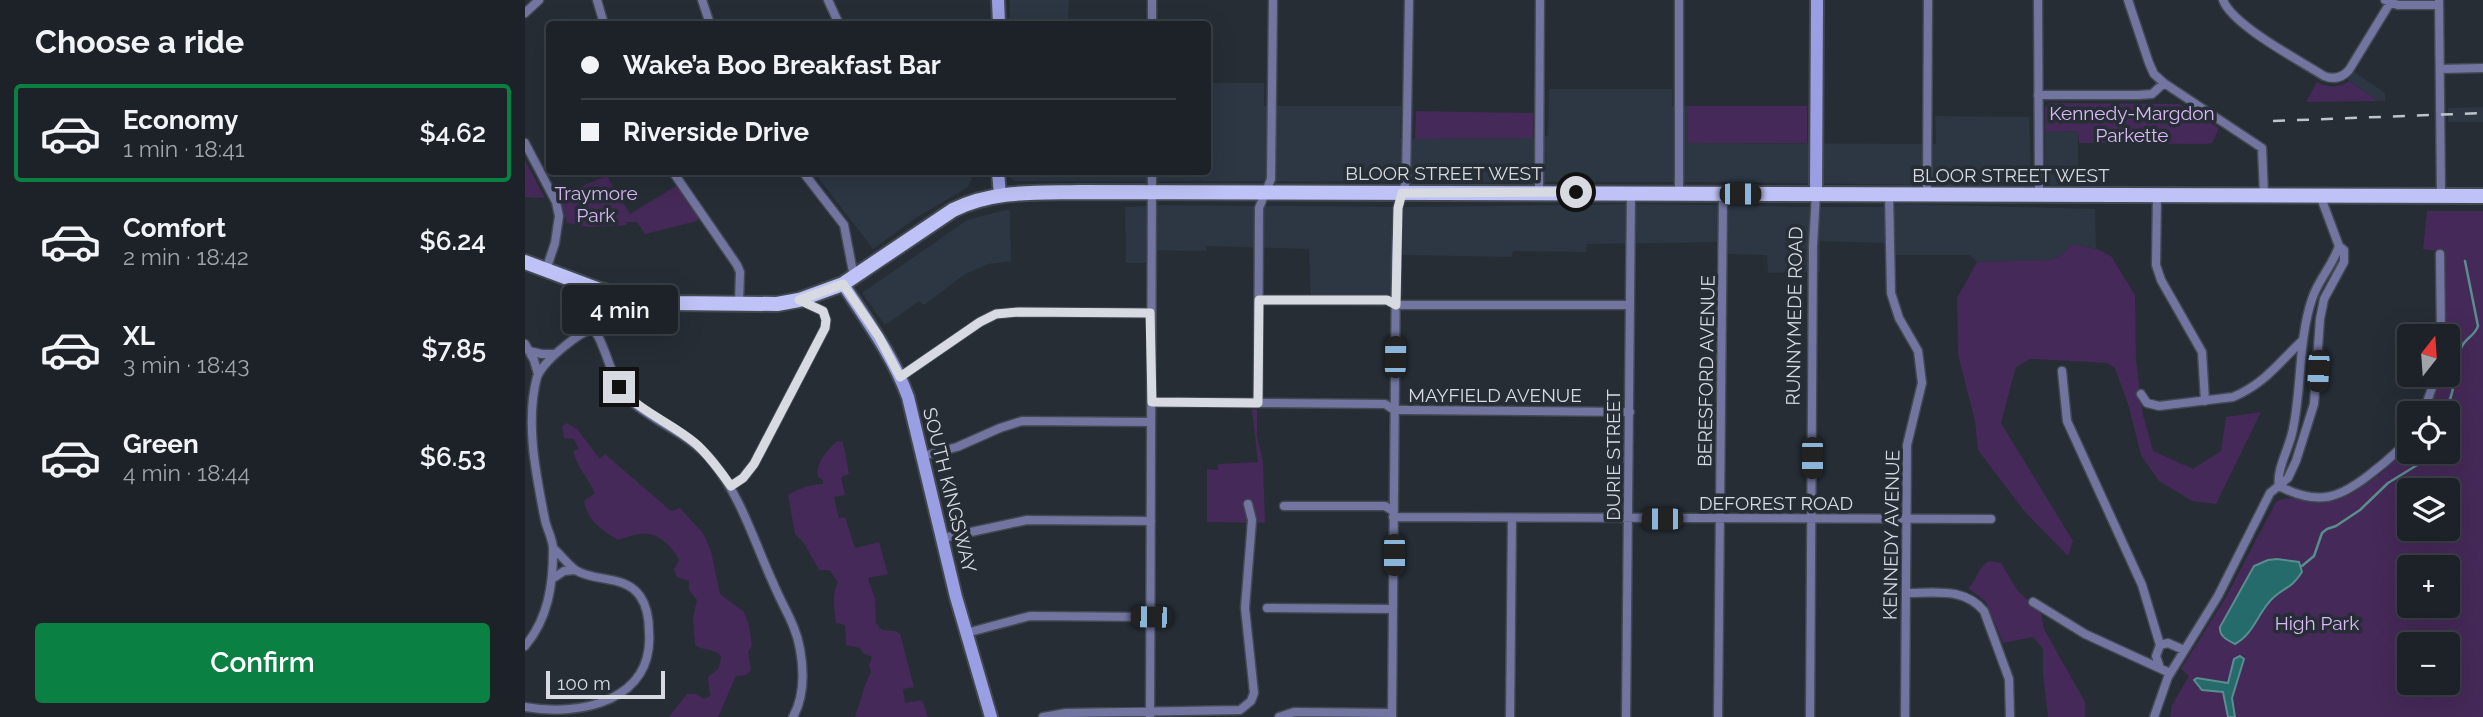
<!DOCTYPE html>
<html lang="en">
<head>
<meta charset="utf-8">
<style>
	:root { --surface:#1c2228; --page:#292f34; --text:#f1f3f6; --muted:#a0a4a8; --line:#3a3f45; --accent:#0b8043 }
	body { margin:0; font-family:Raleway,sans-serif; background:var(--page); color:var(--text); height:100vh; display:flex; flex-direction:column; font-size:26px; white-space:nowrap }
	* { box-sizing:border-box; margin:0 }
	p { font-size:23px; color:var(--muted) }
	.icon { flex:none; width:38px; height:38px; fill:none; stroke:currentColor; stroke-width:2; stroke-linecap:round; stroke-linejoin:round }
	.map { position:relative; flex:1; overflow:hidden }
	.sheet { display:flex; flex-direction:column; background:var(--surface); width:525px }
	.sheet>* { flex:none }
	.top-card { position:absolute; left:21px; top:21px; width:665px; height:154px; border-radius:7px; box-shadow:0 7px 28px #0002,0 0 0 2px var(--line); display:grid; align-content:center; height:154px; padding:0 35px; background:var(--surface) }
	.needle { width:46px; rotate:17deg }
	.controls { position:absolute; left:1872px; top:324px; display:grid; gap:14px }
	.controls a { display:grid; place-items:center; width:63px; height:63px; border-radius:7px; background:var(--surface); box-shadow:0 7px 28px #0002,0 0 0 2px var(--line); font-size:35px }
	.scale { position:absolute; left:21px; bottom:18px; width:119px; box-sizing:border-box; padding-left:7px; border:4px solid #d7dbe1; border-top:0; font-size:19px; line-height:24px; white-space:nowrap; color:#d7dbe1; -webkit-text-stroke:5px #262d35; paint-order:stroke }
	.end { position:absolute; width:32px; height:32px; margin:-16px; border:9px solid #d7dbe1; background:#111; box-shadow:0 0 0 4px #111 }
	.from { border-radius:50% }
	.bubble { position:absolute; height:49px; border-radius:7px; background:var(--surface); box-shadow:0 7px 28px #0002,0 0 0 2px var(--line); font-size:23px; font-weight:600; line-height:49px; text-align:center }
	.car { position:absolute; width:21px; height:42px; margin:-21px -10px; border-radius:9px; box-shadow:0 0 5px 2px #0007; background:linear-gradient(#222 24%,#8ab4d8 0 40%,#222 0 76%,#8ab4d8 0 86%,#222 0) }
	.top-card b { display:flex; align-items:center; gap:24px; height:66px; font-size:26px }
	.top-card b+b { border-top:2px solid var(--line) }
	.top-card i { width:18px; height:18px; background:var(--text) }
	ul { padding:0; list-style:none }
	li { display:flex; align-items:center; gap:21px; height:98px; margin:0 14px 10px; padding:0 21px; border:4px solid transparent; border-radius:7px }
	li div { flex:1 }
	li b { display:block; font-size:26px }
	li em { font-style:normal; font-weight:600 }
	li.on { border-color:var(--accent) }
	li>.icon { width:63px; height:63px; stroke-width:1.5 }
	h2 { padding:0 35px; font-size:32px; line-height:84px }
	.primary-button { display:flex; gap:14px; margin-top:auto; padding:14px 35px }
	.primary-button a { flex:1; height:80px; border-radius:7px; background:var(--accent); color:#fff; font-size:28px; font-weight:600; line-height:80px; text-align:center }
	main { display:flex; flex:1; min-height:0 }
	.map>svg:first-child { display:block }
</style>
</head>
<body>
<main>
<section class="sheet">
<h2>Choose a ride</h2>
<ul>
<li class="on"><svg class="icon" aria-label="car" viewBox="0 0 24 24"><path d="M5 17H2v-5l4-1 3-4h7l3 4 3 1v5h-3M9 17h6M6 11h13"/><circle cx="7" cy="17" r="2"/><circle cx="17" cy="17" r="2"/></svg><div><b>Economy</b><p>1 min · 18:41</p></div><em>$4.62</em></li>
<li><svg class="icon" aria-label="car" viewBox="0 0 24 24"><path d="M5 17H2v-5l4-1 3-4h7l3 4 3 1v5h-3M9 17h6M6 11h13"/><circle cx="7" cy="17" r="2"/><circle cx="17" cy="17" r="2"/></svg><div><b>Comfort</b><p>2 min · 18:42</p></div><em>$6.24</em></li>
<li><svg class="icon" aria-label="car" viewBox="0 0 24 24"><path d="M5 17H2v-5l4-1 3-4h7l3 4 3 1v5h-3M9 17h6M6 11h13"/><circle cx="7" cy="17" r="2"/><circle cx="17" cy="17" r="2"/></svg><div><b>XL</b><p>3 min · 18:43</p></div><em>$7.85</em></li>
<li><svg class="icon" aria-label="car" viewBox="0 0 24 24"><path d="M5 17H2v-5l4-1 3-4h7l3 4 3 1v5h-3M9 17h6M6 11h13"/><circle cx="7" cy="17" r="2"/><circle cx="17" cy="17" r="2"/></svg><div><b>Green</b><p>4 min · 18:44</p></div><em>$6.53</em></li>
</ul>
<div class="primary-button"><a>Confirm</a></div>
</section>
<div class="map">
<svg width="1958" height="717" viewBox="0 0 1958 717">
	<rect width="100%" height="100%" fill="#262d35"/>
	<path fill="#2c3743" d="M485 0H544L543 24H485Z
		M1828 71 1860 93V101H1853L1823 80Z
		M683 83H739V106H876L875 138 890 139 1008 138 1023 136 1024 89H1147V106H1163V143L1411 144 1410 116 1504 117 1506 178 1503 184 1418 185 1165 182 489 181 485 178V172H682Z
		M1958 107V122H1923V108Z
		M1553 131V184L1525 185 1520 179V132Z
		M289 172H451L442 188 392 217 348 249Z
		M1115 204 1277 207H1356L1379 204 1570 209 1571 249 1547 244 1537 255 1525 260 1452 262 1445 255H1360V243L1295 241V272L1243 273 1242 255 1203 254 1202 242 1062 244 1061 252 988 251 987 257 877 255 878 296 859 307 786 305 784 249 681 246V251L621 250V263H601L600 207 638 205 883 207Z
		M480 210H485L486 261 463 264 440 274 399 305 394 301 360 325 337 293 442 220Z"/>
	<path fill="#452958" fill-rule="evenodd" d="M1824 81 1853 101 1781 102 1792 82C1803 88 1814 88 1824 81Z
		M1524 103 1654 104 1694 128 1687 143 1680 144 1554 143 1553 131 1520 132V108Z
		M1163 106H1282V143H1163Z
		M891 111 1008 113V138L890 139Z
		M0 160 20 198 0 197Z
		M82 176 105 214 151 186 174 216 172 221 120 234 112 222H102L101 225 64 227 42 223 35 195Z
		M1902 211H1958V717H1645L1647 705 1664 676 1656 669 1701 597 1751 502C1766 493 1777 503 1793 503 1825 504 1866 467 1885 444V452H1923V413H1903L1916 375 1923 374V336H1919L1918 252 1898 249ZM1885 490H1923V528H1885ZM1885 567H1923V606H1885ZM1885 644H1923V682H1885Z
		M1547 244 1571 249 1586 256 1610 295 1611 360 1618 415 1628 451 1668 469 1696 451 1701 417 1736 412 1691 504 1667 501 1634 481 1616 455 1604 407 1590 368 1582 363 1505 359 1491 367 1476 423 1548 541 1543 556 1500 512 1453 450 1450 421 1433 355 1432 298 1452 262 1525 260 1537 255Z
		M732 409V436L738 462 740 523 682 522V469L693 470V464L733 462 727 410Z
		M42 423 52 429 75 459 80 454 146 511 155 508 178 533 186 551 195 594 219 612 224 625 227 646 223 651 226 670 221 675 211 676 193 717H144L162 694H171L179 699 185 696 183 677 194 668 196 656C189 648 178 651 170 645L168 618 172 600 164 590V581L152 577 149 569 154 560C147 546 132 531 114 534 107 535 100 538 93 540 76 529 63 522 59 501L70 493C63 478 52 467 48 451L54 449 49 439 39 438 37 426Z
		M312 441 318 442 324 474 316 477 320 495 309 497 314 518 320 517 330 548 354 542 363 574 343 578 350 599 351 623 357 630 371 631 375 634 389 687 378 689 380 703 397 700 403 717H330C336 701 338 687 346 672L344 665 347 657 338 653 335 648 321 645 320 625 311 623C309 612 307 592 313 582L304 570H294L279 543 270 534 263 495C272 489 286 484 298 484V480L293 477C290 463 302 451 312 441Z
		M1464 561 1476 563 1492 590 1516 613 1519 629 1560 702V717H1523L1518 674V649L1508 637 1478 643 1461 602 1443 588C1453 579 1453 567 1464 561Z"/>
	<path fill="#256b6b" stroke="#5a8d8e" stroke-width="2" d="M1752 559 1774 562 1777 572C1766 589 1761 586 1749 597 1733 611 1730 633 1710 644 1702 640 1694 636 1695 627L1729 566 1743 560Z
		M1715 656 1719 659 1707 698 1710 717H1703L1698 692 1677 690 1669 680 1672 678 1703 683 1709 659Z"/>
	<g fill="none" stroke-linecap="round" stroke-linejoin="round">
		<path stroke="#5a8d8e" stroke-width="2.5" d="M1918 413C1933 391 1927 370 1936 348 1940 338 1950 336 1953 326L1940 261
			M1777 566 1789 556 1797 533 1802 529 1811 526 1835 510 1863 483 1897 462 1903 452"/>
		<g stroke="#424951" stroke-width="11">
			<path id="street" d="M72 0 79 24
				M177 0 185 24
				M303 0 314 24
				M1154 0V193
				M1513 0 1514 195
				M1603 0 1624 63 1629 74 1639 83 1737 148 1739 195
				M1698 0C1707 25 1774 60 1799 76 1809 80 1817 78 1824 70L1865 3
				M1860 0 1873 5H1914
				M1914 0 1916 196
				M0 13 14 0
				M627 24V0
				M1915 69 1958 68
				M1513 95H1614L1627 94 1639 83
				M0 143 31 202 34 216 30 243 21 270
				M148 172 212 265 215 272 214 304
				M278 172 319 225 329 277
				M1014 192 1015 0
				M1364 194 1366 293 1374 318 1393 351 1397 383 1382 445 1380 717
				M1402 194 1403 0
				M1632 194 1631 265 1636 280 1677 352 1680 401
				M1915 254 1916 336
				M72 289 65 321C68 329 74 336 77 345 86 365 89 386 106 401 132 424 165 434 187 461 216 496 230 544 249 585 258 607 271 625 275 649 279 671 279 697 268 717
				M734 300H862L871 305H1105
				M68 329 85 293
				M0 344 9 360 13 374
				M4 351 17 354H30
				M1537 371 1542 421 1617 585 1635 645
				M375 377 455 322 471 314 494 312 625 313
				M1616 394 1622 403 1634 406 1708 397C1741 383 1754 362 1778 340
				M627 402 860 404 869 410H879L1105 412
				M733 403 734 208 746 179 748 0
				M1898 413 1912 374
				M398 456 432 447 475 428 497 421 626 422
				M206 486 218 478 229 464 300 328 301 320 298 311 274 300
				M1754 486C1751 469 1765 447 1768 429 1777 386 1773 341 1787 299 1793 280 1808 265 1814 246
				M1754 486C1794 507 1816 498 1849 471 1862 461 1875 450 1885 437
				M759 506H860L868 511
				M868 517 1466 519
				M418 538 502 520 626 521
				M27 579 39 571 50 570
				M1381 593C1410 593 1439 587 1459 611L1484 679 1485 717
				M1508 602 1560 634 1645 673
				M742 608 868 609
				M441 633 505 616 626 617
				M0 646C23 619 28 585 28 551 29 541 22 530 20 520 11 475 0 422 12 377 17 365 31 353 41 345 50 338 57 332 68 329
				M1635 668 1631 656 1635 645 1643 643 1659 650
				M0 707C57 717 129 700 124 632 124 619 122 606 115 596 100 575 72 582 52 571 44 566 37 556 29 549
				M518 717 541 713 715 710 726 701 729 693 720 608 727 520 723 504
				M625 717 627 172
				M754 717 769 712 867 713
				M867 717 871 262 873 207 881 181 884 0
				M985 717 987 518
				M1101 717 1106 193
				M1193 717 1198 194
				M1285 717 1288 246 1291 194
				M1629 717 1643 677 1693 596 1745 493 1763 478 1771 461 1789 404 1795 319 1799 299 1819 262V250L1814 246 1795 195"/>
		</g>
		<g stroke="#424951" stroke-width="16">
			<path id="secondary" d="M473 0 474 24
				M473 172 475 195
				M1291 194 1292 0
				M318 284C342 321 368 356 383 397L431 597 466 717"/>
		</g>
		<g stroke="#424951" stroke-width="18">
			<path id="primary" d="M0 262 72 289 115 300 147 303 252 304 274 300 318 284 428 210C468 190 510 193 554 192L1958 196"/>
		</g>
		<use href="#street" stroke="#7275a0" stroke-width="8"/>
		<use href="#secondary" stroke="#9a9ee2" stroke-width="12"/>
		<use href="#primary" stroke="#bec2f6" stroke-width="14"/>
		<path stroke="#bfc4ca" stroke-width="2.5" stroke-dasharray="12 12" stroke-linecap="butt" d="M1748 121 1958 113"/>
	</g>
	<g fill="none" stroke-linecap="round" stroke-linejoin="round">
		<path stroke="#d7dbe1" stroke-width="9" d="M94 387C115 412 145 422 170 443 184 455 195 471 206 486L218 478 229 464 300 328 301 320 298 311 274 300 318 284 354 337 375 377 455 322 471 314 494 312 625 313 627 402 733 403 734 300H862L871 305 873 208 877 193 1051 192"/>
	</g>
	<g text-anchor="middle" stroke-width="7" stroke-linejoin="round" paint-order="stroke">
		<g font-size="19" fill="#dbb9f6" stroke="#262d35">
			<text x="1607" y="120">Kennedy-Margdon<tspan x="1607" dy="22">Parkette</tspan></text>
			<text x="71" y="200">Traymore<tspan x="71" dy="22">Park</tspan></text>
			<text x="1792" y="630">High Park</text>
		</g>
		<g font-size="19" fill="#d7dbe1" stroke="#262d35">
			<text x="919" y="180">BLOOR STREET WEST</text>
			<text x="1486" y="182">BLOOR STREET WEST</text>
			<text transform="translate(1269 316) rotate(-89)" y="7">RUNNYMEDE ROAD</text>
			<text transform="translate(1181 371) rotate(-89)" y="7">BERESFORD AVENUE</text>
			<text x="970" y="402">MAYFIELD AVENUE</text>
			<text transform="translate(1088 455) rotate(-90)" y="7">DURIE STREET</text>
			<text transform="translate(425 490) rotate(76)" y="7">SOUTH KINGSWAY</text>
			<text x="1251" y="510">DEFOREST ROAD</text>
			<text transform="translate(1366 535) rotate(-89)" y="7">KENNEDY AVENUE</text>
		</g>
	</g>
</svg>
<div class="controls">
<a><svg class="needle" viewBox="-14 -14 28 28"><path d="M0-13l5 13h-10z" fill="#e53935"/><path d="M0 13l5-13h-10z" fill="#a0a4a8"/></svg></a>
<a><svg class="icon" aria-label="locate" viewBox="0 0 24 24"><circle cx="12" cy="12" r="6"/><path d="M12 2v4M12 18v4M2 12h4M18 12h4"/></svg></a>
<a><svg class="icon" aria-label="layers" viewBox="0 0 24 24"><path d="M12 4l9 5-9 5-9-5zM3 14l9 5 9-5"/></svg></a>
<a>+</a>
<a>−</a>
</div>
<div class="scale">100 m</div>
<i class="end from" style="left:1051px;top:192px"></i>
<i class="end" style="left:94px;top:387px"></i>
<div class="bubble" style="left:37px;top:285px;width:116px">4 min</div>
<i class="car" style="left:1215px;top:194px;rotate:90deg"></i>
<i class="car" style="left:870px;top:357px;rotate:1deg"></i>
<i class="car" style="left:1793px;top:371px;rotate:183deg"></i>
<i class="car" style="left:1287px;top:458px;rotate:180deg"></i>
<i class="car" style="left:1137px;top:519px;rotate:270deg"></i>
<i class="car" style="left:869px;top:555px;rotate:180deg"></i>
<i class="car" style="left:626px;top:617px;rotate:271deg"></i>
<div class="top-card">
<b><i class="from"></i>Wake’a Boo Breakfast Bar</b>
<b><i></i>Riverside Drive</b>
</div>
</div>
</main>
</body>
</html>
